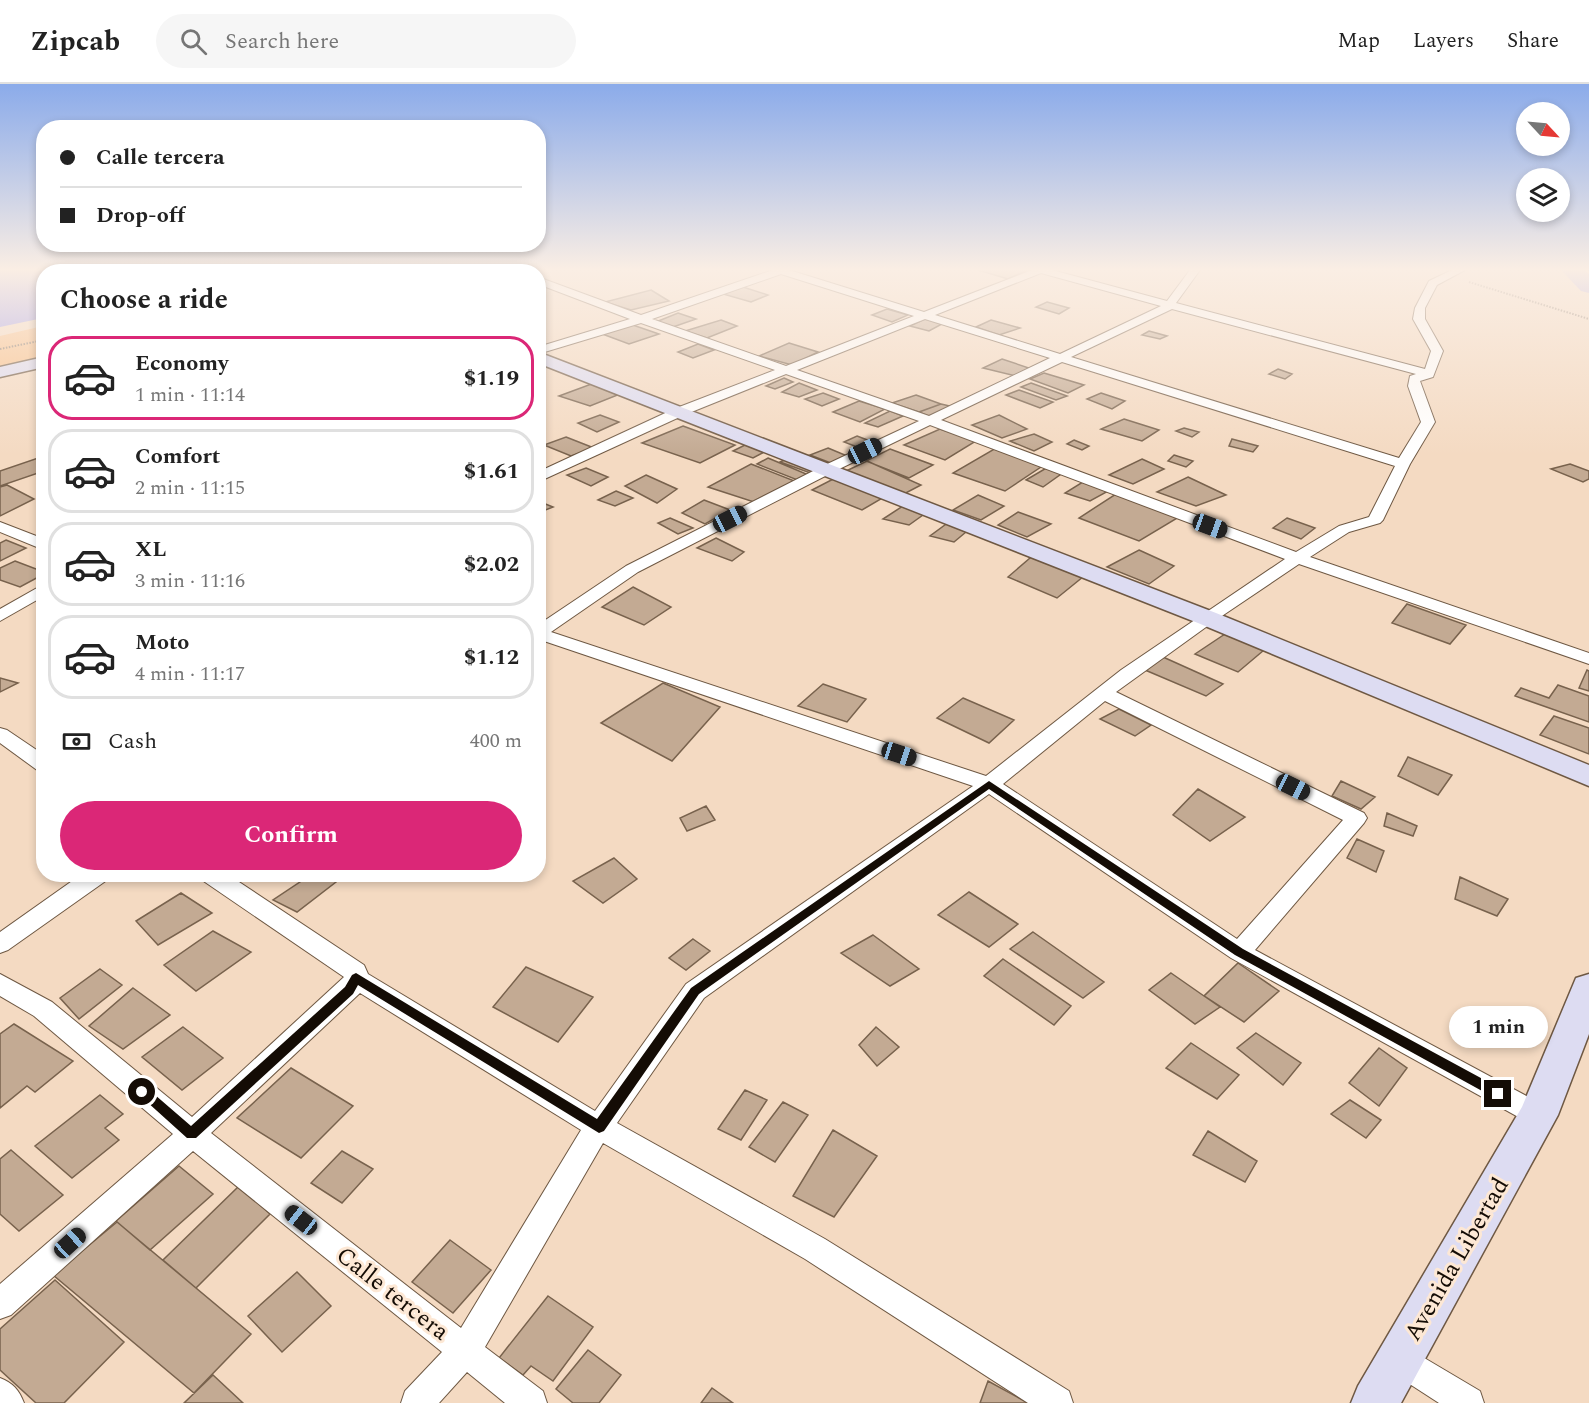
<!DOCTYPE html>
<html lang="en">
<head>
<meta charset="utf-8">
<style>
	:root { --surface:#fff; --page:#f6f6f6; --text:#222; --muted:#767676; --line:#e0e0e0; --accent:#db2777 }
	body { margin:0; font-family:Spectral,serif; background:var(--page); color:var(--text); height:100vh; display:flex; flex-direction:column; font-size:22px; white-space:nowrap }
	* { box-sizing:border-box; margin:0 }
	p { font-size:20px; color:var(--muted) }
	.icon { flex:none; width:33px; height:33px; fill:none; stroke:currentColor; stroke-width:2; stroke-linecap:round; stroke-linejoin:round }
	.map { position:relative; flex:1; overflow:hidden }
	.sheet { position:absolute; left:36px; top:180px; width:510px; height:618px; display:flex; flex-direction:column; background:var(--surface); border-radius:24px; box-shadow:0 3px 9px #0003 }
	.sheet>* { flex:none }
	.hud { position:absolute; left:36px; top:36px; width:510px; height:132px; border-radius:24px; box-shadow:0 3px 9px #0003; display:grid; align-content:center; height:132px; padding:0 24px; background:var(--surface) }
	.needle { width:39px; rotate:116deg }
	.tools { position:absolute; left:1516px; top:18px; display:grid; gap:12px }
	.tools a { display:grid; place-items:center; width:54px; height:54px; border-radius:50%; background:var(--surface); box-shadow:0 3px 9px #0003; font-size:30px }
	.end { position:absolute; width:27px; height:27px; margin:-14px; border:8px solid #140c05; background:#fff; box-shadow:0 0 0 3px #fff }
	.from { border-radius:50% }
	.bubble { position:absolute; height:42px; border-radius:21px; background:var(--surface); box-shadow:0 3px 9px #0003; font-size:20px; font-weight:700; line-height:42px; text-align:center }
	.car { position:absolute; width:18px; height:36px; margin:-18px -9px; border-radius:8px; box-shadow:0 0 4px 2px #0007; background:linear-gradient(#222 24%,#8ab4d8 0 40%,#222 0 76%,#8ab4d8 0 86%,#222 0) }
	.hud b { display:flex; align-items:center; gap:21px; height:57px; font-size:22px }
	.hud b+b { border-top:2px solid var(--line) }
	.hud i { width:15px; height:15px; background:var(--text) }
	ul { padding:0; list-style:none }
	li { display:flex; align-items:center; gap:18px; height:84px; margin:0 12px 9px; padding:0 12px; border:3px solid var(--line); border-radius:24px }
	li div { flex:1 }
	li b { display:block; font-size:22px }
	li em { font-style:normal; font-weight:700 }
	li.selected { border-color:var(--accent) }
	li>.icon { width:54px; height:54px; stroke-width:1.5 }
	h2 { padding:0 24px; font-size:27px; line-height:72px }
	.pay { display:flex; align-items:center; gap:15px; height:66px; padding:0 24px; font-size:22px }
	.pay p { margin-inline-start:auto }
	.button { display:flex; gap:12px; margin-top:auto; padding:12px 24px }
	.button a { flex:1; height:69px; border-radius:36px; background:var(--accent); color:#fff; font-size:24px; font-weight:700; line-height:69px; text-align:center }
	header { display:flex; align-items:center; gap:36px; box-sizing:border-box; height:84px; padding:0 30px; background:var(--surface); border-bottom:2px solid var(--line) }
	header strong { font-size:28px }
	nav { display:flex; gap:33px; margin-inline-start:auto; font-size:21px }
	.search { width:420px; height:54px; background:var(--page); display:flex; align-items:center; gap:15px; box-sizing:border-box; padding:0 21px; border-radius:33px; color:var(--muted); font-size:22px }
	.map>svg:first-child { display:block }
</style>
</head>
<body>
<header>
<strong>Zipcab</strong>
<div class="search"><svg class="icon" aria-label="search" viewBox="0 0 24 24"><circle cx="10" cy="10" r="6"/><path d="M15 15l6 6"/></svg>Search here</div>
<nav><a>Map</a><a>Layers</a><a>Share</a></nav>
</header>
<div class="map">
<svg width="1589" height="1319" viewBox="0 0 1589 1319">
	<rect width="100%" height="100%" fill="#f4dac2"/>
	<path fill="#f8c08a" d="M43 242V278L0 288V252Z"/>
	<path fill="#9f9dec" d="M0 186H261L44 188 43 234 0 243Z"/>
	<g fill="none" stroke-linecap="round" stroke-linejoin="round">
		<path fill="#9f9dec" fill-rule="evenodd" d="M1561 186H1585L1589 190V209L1581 207Z"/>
	</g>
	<path fill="#c3aa93" stroke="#78624d" stroke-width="1.5" d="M978 186H1027L1008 195Z
		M743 203 768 211 751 218 723 210Z
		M651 206 669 217 631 226 605 218Z
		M1047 218 1069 224 1059 230 1036 223Z
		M887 225 908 231 892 238 872 231Z
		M678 229 696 235 673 243 656 238Z
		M925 235 942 240 929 247 910 242Z
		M721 236 737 242 707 254 685 247Z
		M991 236 1020 244 999 251 976 243Z
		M627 239 659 250 629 260 597 248Z
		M1149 247 1167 252 1160 255 1142 251Z
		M789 259 818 268 792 281 759 272Z
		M698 260 714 266 693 274 678 268Z
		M1002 275 1035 286 1020 293 983 284Z
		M1278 285 1292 290 1285 295 1269 290Z
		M1044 289 1084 301 1068 309 1030 295Z
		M784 294 793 298 775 305 766 302Z
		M594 299 620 310 590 322 559 312Z
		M799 299 817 306 799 313 782 308Z
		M1031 299 1067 312 1056 316 1021 303Z
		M1019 306 1053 318 1040 324 1006 311Z
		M823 309 839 315 822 322 805 315Z
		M1101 309 1125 317 1112 325 1087 315Z
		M916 311 941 320 919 328 892 319Z
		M859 317 885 325 860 338 833 328Z
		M941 320 954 323 933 334 919 328Z
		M890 327 903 332 878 343 865 339Z
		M600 331 619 338 597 348 578 339Z
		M999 331 1027 345 1002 354 972 341Z
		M1124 335 1159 346 1142 357 1101 345Z
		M683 342 735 361 700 379 642 359Z
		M1184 344 1199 348 1192 353 1176 347Z
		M940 345 976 357 945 376 904 361Z
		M1034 350 1052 358 1034 367 1010 357Z
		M857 352 878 360 865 366 844 358Z
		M566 353 594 364 571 372 544 361Z
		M1232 355 1258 362 1253 368 1229 362Z
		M1074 356 1089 362 1082 366 1067 360Z
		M753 357 772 364 753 374 733 367Z
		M828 364 852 374 836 381 810 371Z
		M996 364 1044 381 1005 407 953 389Z
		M890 365 933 381 909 394 866 377Z
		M1174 371 1193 377 1186 383 1168 377Z
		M44 372V387L0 402V387Z
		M793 372 824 385 813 390 780 378Z
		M768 374 811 392 800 397 757 380Z
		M1142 375 1164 385 1133 400 1109 391Z
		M867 377 921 401 902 411 844 388Z
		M751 380 797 398 754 418 708 403Z
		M1570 380 1589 387V395L1583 398 1551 385Z
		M1048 383 1064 388 1043 403 1026 396Z
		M586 384 608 393 591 402 567 391Z
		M646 391 677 405 657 419 625 402Z
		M837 393 886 412 862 426 812 406Z
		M1188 393 1226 411 1196 422 1157 408Z
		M1086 396 1112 405 1090 417 1065 409Z
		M7 401 34 415 0 432V403Z
		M616 407 633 414 615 422 598 416Z
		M1119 408 1184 430 1139 457 1079 434Z
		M978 411 1004 422 981 436 953 426Z
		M704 416 730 426 705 440 682 429Z
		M538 417 553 423 538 429Z
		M909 418 930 426 909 441 883 435Z
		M1018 428 1051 440 1027 453 998 441Z
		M670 434 693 444 678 450 658 439Z
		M1287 434 1315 444 1301 455 1273 444Z
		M953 435 972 443 954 458 930 452Z
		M716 454 744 468 732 477 697 464Z
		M6 456 26 464 0 477V459Z
		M1139 466 1174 482 1149 500 1107 483Z
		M1037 468 1089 488 1057 514 1008 493Z
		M15 477 44 488V490L20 503 0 496V484Z
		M633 503 671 523 644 541 602 523Z
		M1407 520 1466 541 1450 560 1392 539Z
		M1234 544 1270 561 1238 588 1195 570Z
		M1163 573 1223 600 1206 612 1145 586Z
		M1587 586 1589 587V607L1579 604Z
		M0 594 18 599 0 608Z
		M663 599 720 623 672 677 601 639Z
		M823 600 866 615 847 638 798 622Z
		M1558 601 1589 612V638L1515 612 1521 604 1549 614Z
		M963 614 1014 636 989 659 937 634Z
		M1119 625 1151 641 1135 652 1100 635Z
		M1554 632 1589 644V670L1540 651Z
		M1408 673 1452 691 1438 711 1398 692Z
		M1341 697 1375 713 1361 725 1332 712Z
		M1198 705 1245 733 1210 757 1173 731Z
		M706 722 715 736 687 747 680 734Z
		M1387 729 1417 742 1413 752 1384 742Z
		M1357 755 1384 767 1376 788 1347 774Z
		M614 774 637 795 603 819 573 797Z
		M312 790H326L336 798 297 828 273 816Z
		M1460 793 1508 815 1497 832 1455 815Z
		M969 808 1018 840 989 863 938 831Z
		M181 809 212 829 158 861 136 837Z
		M213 847 251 868 196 907 164 881Z
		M1033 848 1104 898 1083 914 1010 865Z
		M873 851 919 885 890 902 841 869Z
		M693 855 710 867 686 886 669 874Z
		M1003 875 1071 922 1054 941 984 892Z
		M1238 879 1279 907 1244 938 1204 912Z
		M526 883 593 913 558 958 493 923Z
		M100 885 122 901 79 935 60 914Z
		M1171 889 1204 912 1220 923 1195 940 1149 906Z
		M133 904 170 931 123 965 89 942Z
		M14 940 73 977 35 1008 27 1002 0 1024V950Z
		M183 943 223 974 182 1006 142 973Z
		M876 943 899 963 877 982 859 961Z
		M1256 949 1301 979 1283 1001 1237 964Z
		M1191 959 1239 991 1217 1015 1166 984Z
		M1379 964 1407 984 1379 1022 1349 999Z
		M291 984 353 1022 301 1074 237 1034Z
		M745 1006 767 1016 741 1056 718 1045Z
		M100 1011 123 1030 105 1044 119 1056 72 1094 35 1062Z
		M1350 1016 1381 1036 1366 1054 1331 1030Z
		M783 1018 808 1031 775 1078 749 1063Z
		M833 1046 877 1072 834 1133 793 1112Z
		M1208 1047 1257 1077 1245 1098 1193 1071Z
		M11 1066 63 1111 19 1147 0 1130V1075Z
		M342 1067 373 1085 342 1119 311 1099Z
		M179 1082 213 1110 150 1166 116 1137Z
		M239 1102 270 1130 196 1204 163 1176Z
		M117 1138 251 1250 194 1309 53 1191Z
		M450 1156 491 1186 453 1229 412 1198Z
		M297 1188 331 1222 282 1268 248 1232Z
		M55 1196 124 1258 64 1319H36L0 1286V1245Z
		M548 1212 593 1243 553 1297 531 1282 523 1291 499 1274Z
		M588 1266 621 1291 599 1319H573L556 1305Z
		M213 1291 243 1319H184Z
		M988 1297 1028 1319H980Z
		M712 1304 733 1319H701Z"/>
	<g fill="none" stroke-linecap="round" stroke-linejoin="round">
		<g stroke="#6e5843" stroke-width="2">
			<path id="street" d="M508 186H520L521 188H509Z
				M773 186H789L924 228 1032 186H1052L1167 217 1190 186H1200L1176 219 1425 285 1431 267 1413 235 1415 224 1429 197 1452 186H1465L1437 201 1425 224V235L1443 267 1433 293 1420 297 1435 338 1410 380 1383 436 1380 439 1349 448 1310 473 1589 569V580L1299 480 1213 538 1116 608 1364 729 1367 734 1364 739 1255 866 1547 1023 1551 1031 1547 1039 1538 1043 1529 1039 1231 874 989 710 704 914 617 1039 825 1155 1069 1307 1073 1319H1028L805 1175 603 1059 485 1263 543 1307 547 1319H505L467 1288 439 1319H401L405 1307 442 1268 193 1067 11 1231 0 1235V1200L173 1050 34 932 0 912V890L52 918 192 1033 344 893 202 796 199 790H227L364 881 368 890 595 1027 686 900 973 702 538 555V541L626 482 823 382 919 337 786 290 684 331 538 398V388L674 325 775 286 641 239 538 270V263L630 235 538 200V193L641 231ZM1041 189 1161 222 1060 270 935 231ZM781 190 914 232 786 282 652 235ZM1172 225 1416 290 1410 292 1408 302 1421 338 1399 374 1071 273ZM925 235 1050 274 929 332 797 286ZM1062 278 1395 382 1369 433 1339 442 1296 468 941 336ZM930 341 1285 475 1121 586 986 692 551 548 638 488 833 388ZM1105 617 1343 736 1237 855 1003 700ZM360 909 581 1046 461 1244 211 1049Z
				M0 438 44 455V466L0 448Z
				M44 500V512L0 537V525Z
				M0 644 7 646 44 671V687L37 686 0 659Z
				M82 790H110L107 796 8 866 0 869V848Z
				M1399 1259 1480 1307 1484 1319H1439L1388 1286 1383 1275 1388 1264Z
				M0 1294C13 1299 19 1306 24 1319H0Z"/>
		</g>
		<g stroke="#6e5843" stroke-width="3">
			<path id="secondary" d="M402 186H421L401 188Z
				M538 268 1216 529 1589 681V702L1198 539 538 279Z
				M44 273V283L0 293V283Z
				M1589 890V950L1558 1031 1401 1319H1351L1358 1302 1522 1023 1576 894Z"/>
		</g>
		<path stroke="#8b7a6a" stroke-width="2" stroke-dasharray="1.5 1.5" stroke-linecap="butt" d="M343 188 349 186
			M1469 198 1589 235
			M0 265 44 256"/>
		<use href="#street" fill="#fff" fill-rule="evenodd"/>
		<use href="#secondary" fill="#dddcf2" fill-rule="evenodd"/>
	</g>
	<linearGradient id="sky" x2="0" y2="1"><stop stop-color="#8babea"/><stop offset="0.5" stop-color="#faeee4"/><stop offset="1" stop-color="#faeee4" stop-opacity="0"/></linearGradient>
	<rect width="1589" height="371" fill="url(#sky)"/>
	<path fill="#140c05" d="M989 697 1243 865 1503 1006 1505 1010 1503 1013H1493L1235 871 989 705 699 910 604 1047 599 1049 358 901 353 910 196 1054H187L136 1008 142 1003 147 1004 191 1042 345 903 352 891 356 889 597 1035 691 904Z"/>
	<g text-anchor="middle" stroke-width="6" stroke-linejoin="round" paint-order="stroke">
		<g font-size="24" fill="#140c05" stroke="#fde8d5">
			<text transform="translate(1456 1175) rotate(-60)" y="8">Avenida Libertad</text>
			<text transform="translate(393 1209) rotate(38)" y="8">Calle tercera</text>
		</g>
	</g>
</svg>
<div class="tools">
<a><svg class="needle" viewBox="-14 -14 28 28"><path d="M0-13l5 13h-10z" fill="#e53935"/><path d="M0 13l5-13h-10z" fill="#767676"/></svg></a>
<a><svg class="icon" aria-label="layers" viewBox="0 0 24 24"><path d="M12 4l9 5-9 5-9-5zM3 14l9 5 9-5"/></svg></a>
</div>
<i class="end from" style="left:142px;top:1008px"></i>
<i class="end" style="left:1498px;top:1010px"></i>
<div class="bubble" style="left:1449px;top:922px;width:99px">1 min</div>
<i class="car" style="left:865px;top:367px;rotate:64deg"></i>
<i class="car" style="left:730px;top:435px;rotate:63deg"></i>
<i class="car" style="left:1210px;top:442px;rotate:110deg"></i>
<i class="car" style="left:899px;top:670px;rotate:108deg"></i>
<i class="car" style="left:1293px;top:703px;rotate:116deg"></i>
<i class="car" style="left:301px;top:1136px;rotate:308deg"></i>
<i class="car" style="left:70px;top:1159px;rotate:48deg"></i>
<div class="hud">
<b><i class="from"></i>Calle tercera</b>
<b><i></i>Drop-off</b>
</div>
<section class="sheet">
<h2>Choose a ride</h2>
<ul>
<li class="selected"><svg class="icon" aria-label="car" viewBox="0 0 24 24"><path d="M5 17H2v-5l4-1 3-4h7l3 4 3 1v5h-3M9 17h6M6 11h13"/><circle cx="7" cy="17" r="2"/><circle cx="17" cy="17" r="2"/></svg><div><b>Economy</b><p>1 min · 11:14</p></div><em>$1.19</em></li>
<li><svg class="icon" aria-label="car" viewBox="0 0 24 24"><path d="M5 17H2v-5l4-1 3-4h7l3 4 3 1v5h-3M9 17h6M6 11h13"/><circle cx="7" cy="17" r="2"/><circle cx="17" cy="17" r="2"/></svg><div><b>Comfort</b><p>2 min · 11:15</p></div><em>$1.61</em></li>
<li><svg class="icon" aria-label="car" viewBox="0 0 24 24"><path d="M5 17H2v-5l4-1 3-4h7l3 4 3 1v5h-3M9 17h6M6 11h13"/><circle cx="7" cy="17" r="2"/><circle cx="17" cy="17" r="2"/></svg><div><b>XL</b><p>3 min · 11:16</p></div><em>$2.02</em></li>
<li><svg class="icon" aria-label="car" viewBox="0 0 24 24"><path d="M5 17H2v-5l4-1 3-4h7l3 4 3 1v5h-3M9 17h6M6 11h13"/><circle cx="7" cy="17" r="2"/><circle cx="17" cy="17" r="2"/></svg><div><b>Moto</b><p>4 min · 11:17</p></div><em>$1.12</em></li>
</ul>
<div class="pay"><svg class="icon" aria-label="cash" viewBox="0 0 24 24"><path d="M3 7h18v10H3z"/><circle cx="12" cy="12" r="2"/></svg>Cash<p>400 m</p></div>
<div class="button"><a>Confirm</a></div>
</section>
</div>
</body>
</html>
